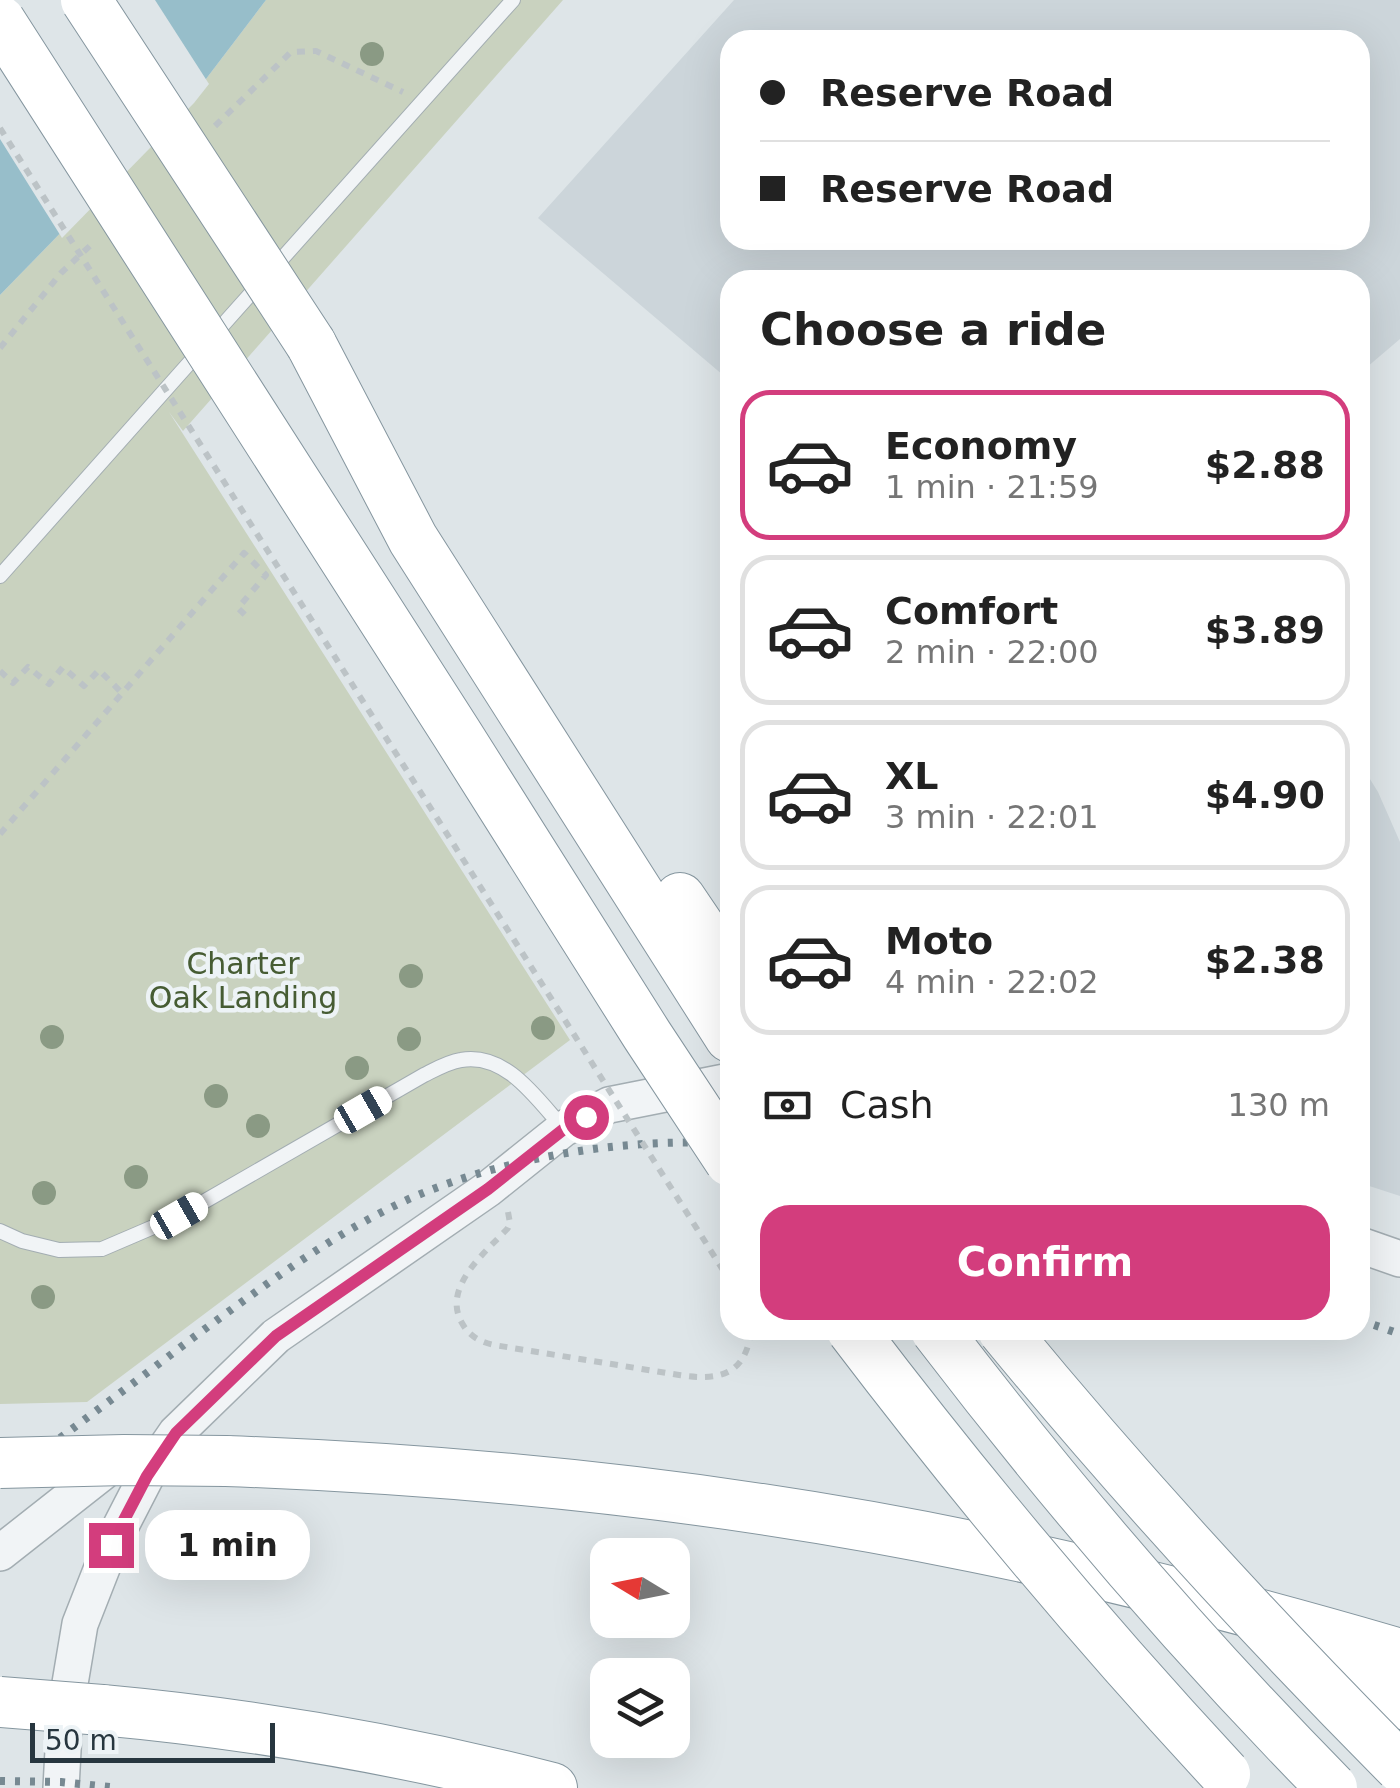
<!DOCTYPE html>
<html lang="en">
<head>
<meta charset="utf-8">
<style>
	:root { --surface:#fff; --page:#f2f2f2; --text:#222; --muted:#767676; --line:#e0e0e0; --accent:#d33d7d }
	body { margin:0; font-family:"DejaVu Sans",sans-serif; background:var(--page); color:var(--text); height:100vh; display:flex; flex-direction:column; font-size:38px; white-space:nowrap }
	* { box-sizing:border-box; margin:0 }
	p { font-size:32px; color:var(--muted) }
	.icon { flex:none; width:55px; height:55px; fill:none; stroke:currentColor; stroke-width:2; stroke-linecap:round; stroke-linejoin:round }
	.map { position:relative; flex:1; overflow:hidden }
	.drawer { position:absolute; left:720px; top:270px; width:650px; height:1070px; display:flex; flex-direction:column; background:var(--surface); border-radius:30px; box-shadow:0 10px 40px #0002 }
	.drawer>* { flex:none }
	.banner { position:absolute; left:720px; top:30px; width:650px; height:220px; border-radius:30px; box-shadow:0 10px 40px #0002; display:grid; align-content:center; height:220px; padding:0 40px; background:var(--surface) }
	.needle { width:65px; rotate:280deg }
	.controls { position:absolute; left:590px; top:1538px; display:grid; gap:20px }
	.controls a { display:grid; place-items:center; width:100px; height:100px; border-radius:20px; background:var(--surface); box-shadow:0 10px 40px #0002; font-size:50px }
	.scale { position:absolute; left:30px; bottom:25px; width:245px; box-sizing:border-box; padding-left:10px; border:5px solid #27363f; border-top:0; font-size:28px; line-height:35px; white-space:nowrap; color:#27363f; -webkit-text-stroke:8px #edf3f6; paint-order:stroke }
	.end { position:absolute; width:45px; height:45px; margin:-22px; border:12px solid #d33d7d; background:#fff; box-shadow:0 0 0 5px #fff }
	.from { border-radius:50% }
	.bubble { position:absolute; height:70px; border-radius:30px; background:var(--surface); box-shadow:0 10px 40px #0002; font-size:32px; font-weight:600; line-height:70px; text-align:center }
	.car { position:absolute; width:30px; height:60px; margin:-30px -15px; border-radius:12px; box-shadow:0 0 8px 2px #0007; background:linear-gradient(#fff 24%,#345 0 40%,#fff 0 76%,#345 0 86%,#fff 0) }
	.banner b { display:flex; align-items:center; gap:35px; height:95px; font-size:38px }
	.banner b+b { border-top:2px solid var(--line) }
	.banner i { width:25px; height:25px; background:var(--text) }
	ul { padding:0; list-style:none }
	li { display:flex; align-items:center; gap:30px; height:150px; margin:0 20px 15px; padding:0 20px; border:5px solid var(--line); border-radius:30px }
	li div { flex:1 }
	li b { display:block; font-size:38px }
	li em { font-style:normal; font-weight:600 }
	li.active { border-color:var(--accent) }
	li>.icon { width:90px; height:90px; stroke-width:1.5 }
	h2 { padding:0 40px; font-size:45px; line-height:120px }
	.pay { display:flex; align-items:center; gap:25px; height:110px; padding:0 40px; font-size:38px }
	.pay p { margin-inline-start:auto }
	.primary-button { display:flex; gap:20px; margin-top:auto; padding:20px 40px }
	.primary-button a { flex:1; height:115px; border-radius:30px; background:var(--accent); color:#fff; font-size:40px; font-weight:600; line-height:115px; text-align:center }
	.map>svg:first-child { display:block }
</style>
</head>
<body>
<div class="map">
<svg width="1400" height="1788" viewBox="0 0 1400 1788">
	<rect width="100%" height="100%" fill="#dee5e8"/>
	<path fill="#ccd5da" fill-rule="evenodd" d="M734 0H1400V339L1360 373V280H730V381L538 218ZM730 40H1360V240H730Z
		M1360 763 1378 792 1400 842V1196L1360 1183Z"/>
	<path fill="#c9d2bf" d="M266 0H563L183 431 169 412 570 1040 87 1402 0 1404V295L190 100Z"/>
	<path fill="#97beca" d="M0 0H266L190 100 0 295Z"/>
	<path fill="#dee5e8" d="M0 0H155L209 84 194 103 62 238 0 139Z"/>
	<g fill="none" stroke-linecap="round" stroke-linejoin="round">
		<g stroke="#a3adb2" stroke-width="16">
			<path id="service" d="M213 336 513 0
				M0 576 199 352
				M0 1231 22 1241 59 1250 102 1249 179 1216 424 1075C436 1069 448 1062 461 1060 506 1052 537 1099 563 1128"/>
		</g>
		<g stroke="#a3adb2" stroke-width="38">
			<path id="tertiary" d="M1360 1245 1400 1259
				M0 1553 122 1457
				M61 1788 65 1713 80 1624 111 1545 147 1475 176 1433 276 1336 488 1189 563 1129 609 1105 730 1081"/>
		</g>
		<g stroke="#85969f" stroke-width="52">
			<path id="motorway" d="M311 344 413 539 730 1037
				M680 898 730 972
				M226 1461C477 1470 729 1496 975 1547 1118 1576 1260 1613 1400 1654
				M1296 1658 1352 1685 1400 1704
				M102 1710C254 1724 404 1750 552 1788"/>
		</g>
		<path stroke="#bcc3c6" stroke-width="6" stroke-dasharray="8 8" stroke-linecap="butt" d="M215 126 291 52 316 51 403 92
			M0 348 61 273 94 242
			M0 671 13 683 28 667 49 684 63 667 84 686 99 670 121 692
			M0 834 244 553 266 575 238 608 247 617
			M508 1212 510 1223 508 1228C487 1251 441 1287 462 1323 469 1336 480 1342 494 1345L679 1375C718 1381 746 1376 751 1330"/>
		<use href="#service" stroke="#f1f4f6" stroke-width="14"/>
		<use href="#tertiary" stroke="#f1f4f6" stroke-width="35"/>
		<use href="#motorway" stroke="#fff" stroke-width="50"/>
		<path stroke="#778992" stroke-width="8" stroke-dasharray="5 10" stroke-linecap="butt" d="M1360 1320 1400 1334
			M0 1483C65 1434 130 1386 194 1337 265 1285 337 1230 418 1195 512 1156 629 1137 730 1144
			M0 1781 61 1782 119 1788"/>
		<g stroke="#85969f" stroke-width="52" stroke-linecap="butt">
			<path id="motorway-bridge" d="M86 0 311 344
				M0 21 457 734 647 1035 730 1161
				M852 1330C969 1484 1093 1632 1225 1774
				M936 1330C1059 1491 1190 1644 1332 1788
				M1003 1330C1128 1482 1261 1627 1400 1767
				M0 1463 124 1460 226 1461
				M0 1702 102 1710"/>
		</g>
		<path stroke="#bcc3c6" stroke-width="6" stroke-dasharray="8 8" stroke-linecap="butt" d="M0 128 730 1281"/>
		<use href="#motorway-bridge" stroke="#fff" stroke-width="50"/>
	</g>
	<g fill="#8a9a84">
		<circle cx="372" cy="54" r="12"/>
		<circle cx="411" cy="976" r="12"/>
		<circle cx="543" cy="1028" r="12"/>
		<circle cx="52" cy="1037" r="12"/>
		<circle cx="409" cy="1039" r="12"/>
		<circle cx="357" cy="1068" r="12"/>
		<circle cx="216" cy="1096" r="12"/>
		<circle cx="258" cy="1126" r="12"/>
		<circle cx="136" cy="1177" r="12"/>
		<circle cx="44" cy="1193" r="12"/>
		<circle cx="43" cy="1297" r="12"/>
	</g>
	<g fill="none" stroke-linecap="round" stroke-linejoin="round">
		<path stroke="#d33d7d" stroke-width="12" d="M111 1545 147 1476 176 1433 276 1336 488 1189 564 1129 586 1117"/>
	</g>
	<g text-anchor="middle" stroke-width="9" stroke-linejoin="round" paint-order="stroke">
		<g font-size="30" fill="#465c33" stroke="#edf3f6">
			<text x="243" y="974">Charter<tspan x="243" dy="34">Oak Landing</tspan></text>
		</g>
	</g>
</svg>
<div class="controls">
<a><svg class="needle" viewBox="-14 -14 28 28"><path d="M0-13l5 13h-10z" fill="#e53935"/><path d="M0 13l5-13h-10z" fill="#767676"/></svg></a>
<a><svg class="icon" aria-label="layers" viewBox="0 0 24 24"><path d="M12 4l9 5-9 5-9-5zM3 14l9 5 9-5"/></svg></a>
</div>
<div class="scale">50 m</div>
<i class="end from" style="left:586px;top:1117px"></i>
<i class="end" style="left:111px;top:1545px"></i>
<div class="bubble" style="left:145px;top:1510px;width:165px">1 min</div>
<i class="car" style="left:363px;top:1110px;rotate:60deg"></i>
<i class="car" style="left:179px;top:1216px;rotate:60deg"></i>
<div class="banner">
<b><i class="from"></i>Reserve Road</b>
<b><i></i>Reserve Road</b>
</div>
<section class="drawer">
<h2>Choose a ride</h2>
<ul>
<li class="active"><svg class="icon" aria-label="car" viewBox="0 0 24 24"><path d="M5 17H2v-5l4-1 3-4h7l3 4 3 1v5h-3M9 17h6M6 11h13"/><circle cx="7" cy="17" r="2"/><circle cx="17" cy="17" r="2"/></svg><div><b>Economy</b><p>1 min · 21:59</p></div><em>$2.88</em></li>
<li><svg class="icon" aria-label="car" viewBox="0 0 24 24"><path d="M5 17H2v-5l4-1 3-4h7l3 4 3 1v5h-3M9 17h6M6 11h13"/><circle cx="7" cy="17" r="2"/><circle cx="17" cy="17" r="2"/></svg><div><b>Comfort</b><p>2 min · 22:00</p></div><em>$3.89</em></li>
<li><svg class="icon" aria-label="car" viewBox="0 0 24 24"><path d="M5 17H2v-5l4-1 3-4h7l3 4 3 1v5h-3M9 17h6M6 11h13"/><circle cx="7" cy="17" r="2"/><circle cx="17" cy="17" r="2"/></svg><div><b>XL</b><p>3 min · 22:01</p></div><em>$4.90</em></li>
<li><svg class="icon" aria-label="car" viewBox="0 0 24 24"><path d="M5 17H2v-5l4-1 3-4h7l3 4 3 1v5h-3M9 17h6M6 11h13"/><circle cx="7" cy="17" r="2"/><circle cx="17" cy="17" r="2"/></svg><div><b>Moto</b><p>4 min · 22:02</p></div><em>$2.38</em></li>
</ul>
<div class="pay"><svg class="icon" aria-label="cash" viewBox="0 0 24 24"><path d="M3 7h18v10H3z"/><circle cx="12" cy="12" r="2"/></svg>Cash<p>130 m</p></div>
<div class="primary-button"><a>Confirm</a></div>
</section>
</div>
</body>
</html>
